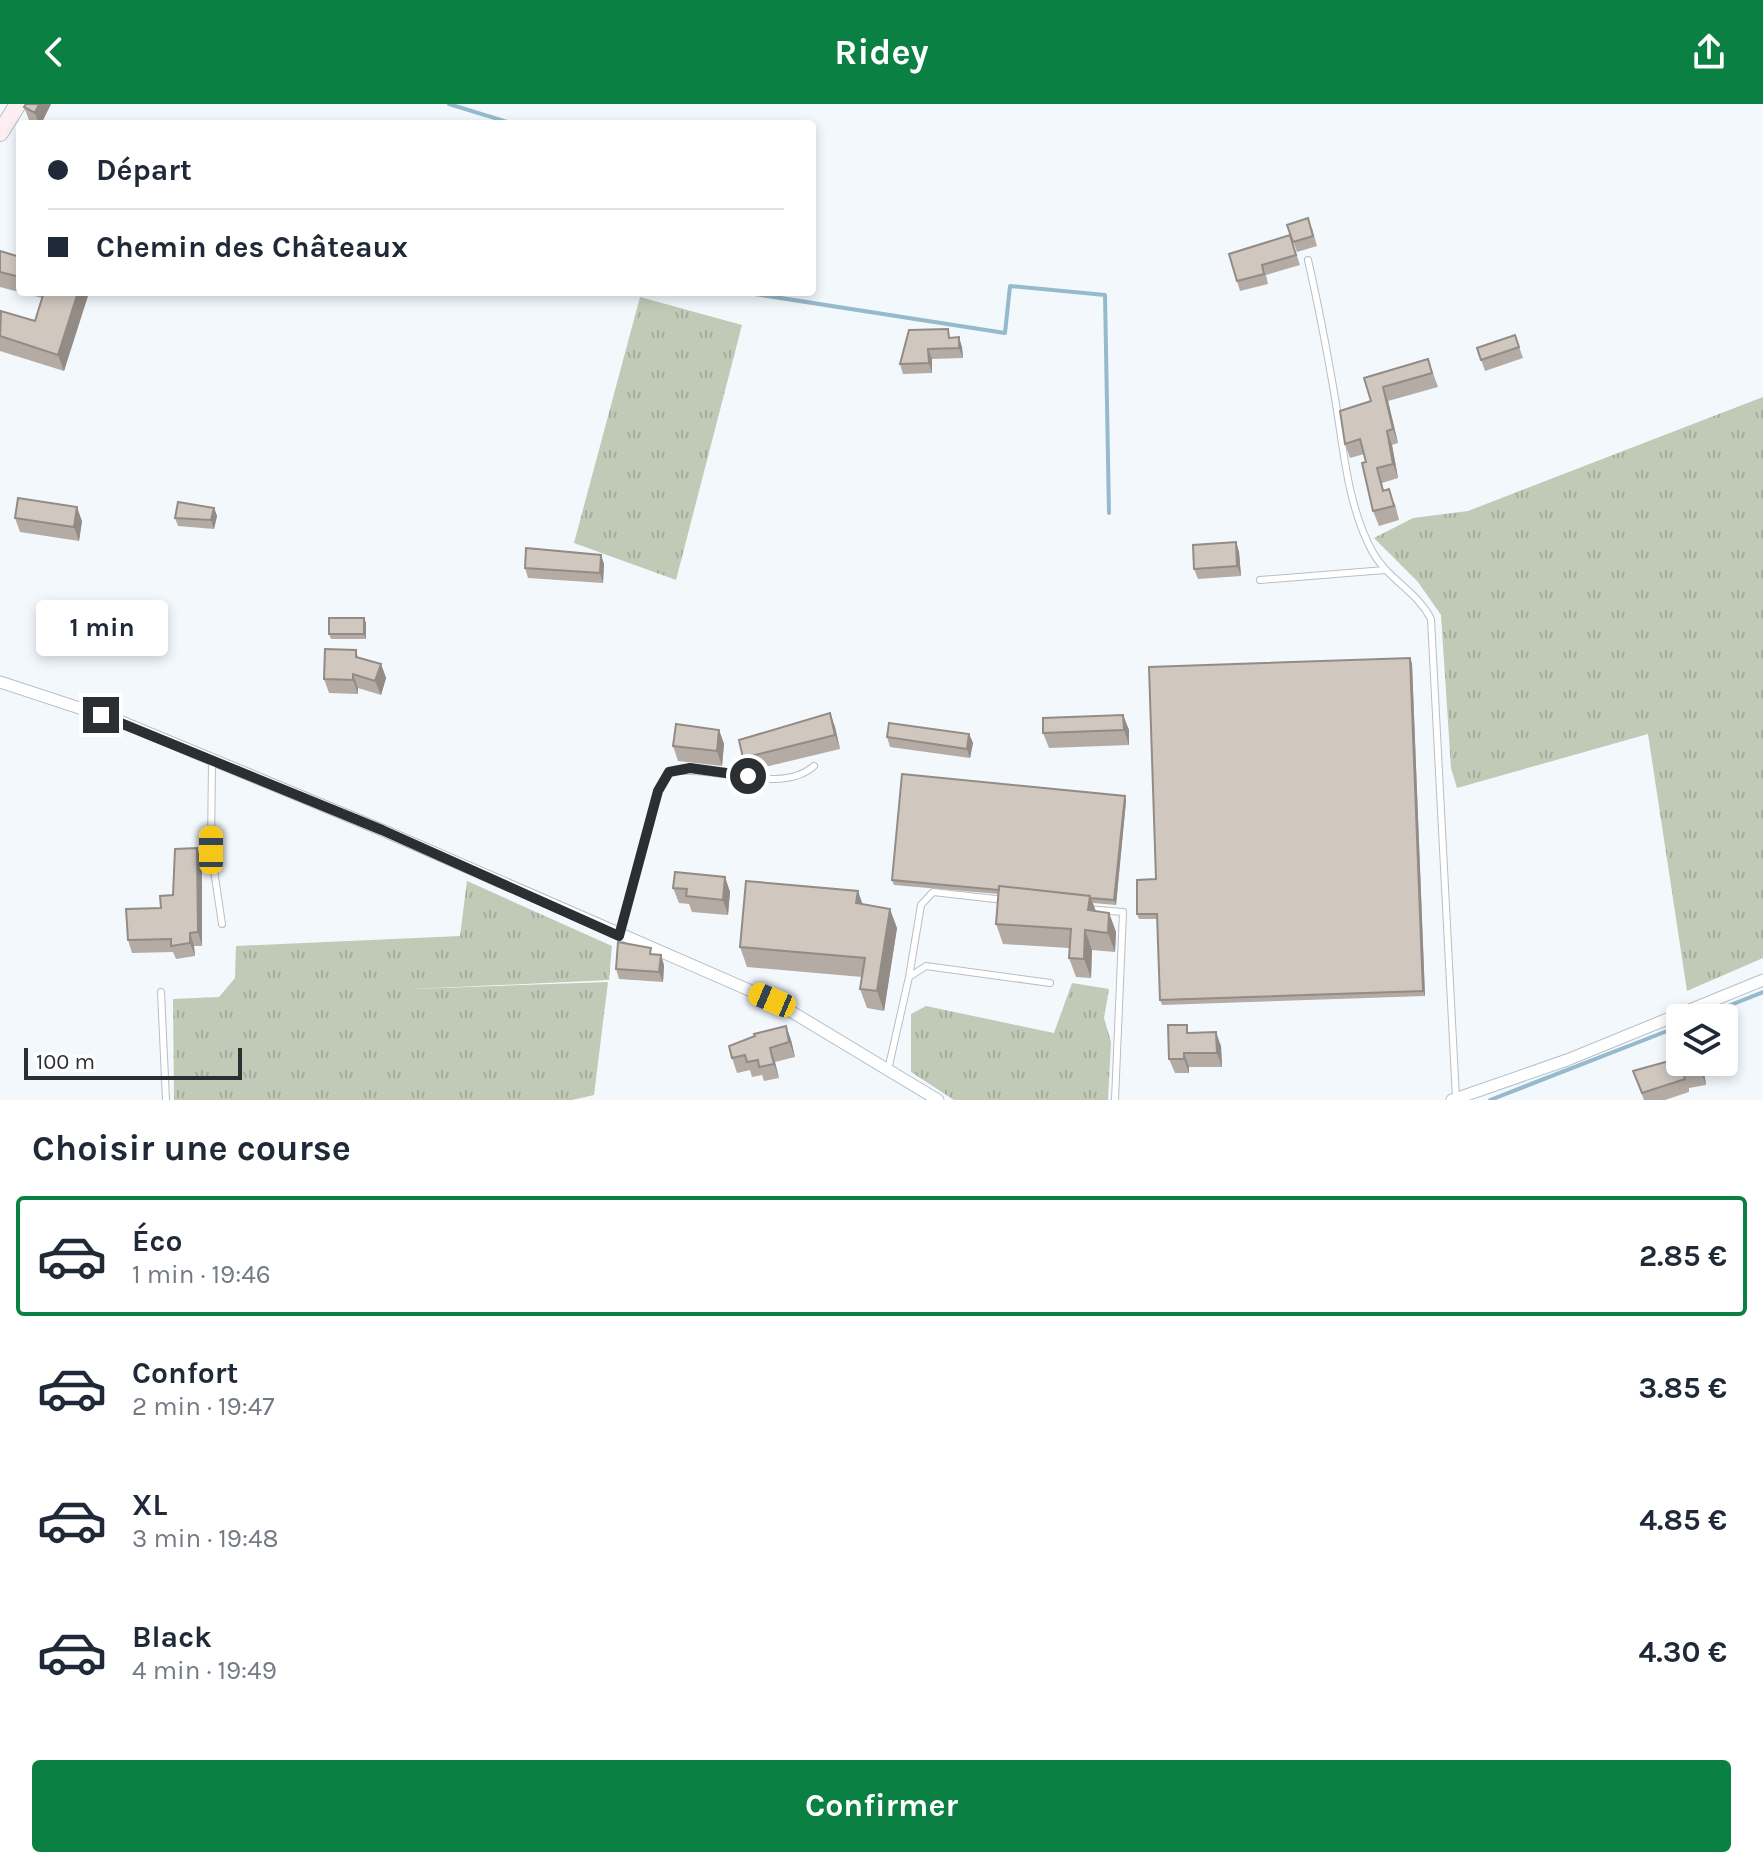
<!DOCTYPE html>
<html lang="fr">
<head>
<meta charset="utf-8">
<style>
	:root { --surface:#fff; --page:#f6f6f7; --text:#1f2937; --muted:#747a83; --line:#e0e1e3; --accent:#0b8043 }
	body { margin:0; font-family:Karla,sans-serif; background:var(--page); color:var(--text); height:100vh; display:flex; flex-direction:column; font-size:30px; white-space:nowrap }
	* { box-sizing:border-box; margin:0 }
	p { font-size:26px; color:var(--muted) }
	.icon { flex:none; width:44px; height:44px; fill:none; stroke:currentColor; stroke-width:2; stroke-linecap:round; stroke-linejoin:round }
	.map { position:relative; height:996px; overflow:hidden }
	.side { display:flex; flex-direction:column; background:var(--surface); flex:1 }
	.side>* { flex:none }
	.guide { position:absolute; left:16px; top:16px; width:800px; height:176px; border-radius:8px; box-shadow:0 4px 12px #0003; display:grid; align-content:center; height:176px; padding:0 32px; background:var(--surface) }
	.buttons { position:absolute; left:1666px; top:900px; display:grid; gap:16px }
	.buttons a { display:grid; place-items:center; width:72px; height:72px; border-radius:8px; background:var(--surface); box-shadow:0 4px 12px #0003; font-size:40px }
	.scale { position:absolute; left:24px; bottom:20px; width:218px; box-sizing:border-box; padding-left:8px; border:4px solid #2b2f32; border-top:0; font-size:22px; line-height:28px; white-space:nowrap; color:#2b2f32; -webkit-text-stroke:6px #fff; paint-order:stroke }
	.end { position:absolute; width:36px; height:36px; margin:-18px; border:10px solid #2b2f32; background:#fff; box-shadow:0 0 0 4px #fff }
	.from { border-radius:50% }
	.bubble { position:absolute; height:56px; border-radius:8px; background:var(--surface); box-shadow:0 4px 12px #0003; font-size:26px; font-weight:700; line-height:56px; text-align:center }
	.car { position:absolute; width:24px; height:48px; margin:-24px -12px; border-radius:10px; box-shadow:0 0 6px 2px #0007; background:linear-gradient(#f5c518 24%,#345 0 40%,#f5c518 0 76%,#345 0 86%,#f5c518 0) }
	.guide b { display:flex; align-items:center; gap:28px; height:76px; font-size:30px }
	.guide b+b { border-top:2px solid var(--line) }
	.guide i { width:20px; height:20px; background:var(--text) }
	ul { padding:0; list-style:none }
	li { display:flex; align-items:center; gap:24px; height:120px; margin:0 16px 12px; padding:0 16px; border:4px solid transparent; border-radius:8px }
	li div { flex:1 }
	li b { display:block; font-size:30px }
	li em { font-style:normal; font-weight:700 }
	li.selected { border-color:var(--accent) }
	li>.icon { width:72px; height:72px; stroke-width:1.5 }
	h2 { padding:0 32px; font-size:36px; line-height:96px }
	.button { display:flex; gap:16px; margin-top:auto; padding:16px 32px }
	.button a { flex:1; height:92px; border-radius:8px; background:var(--accent); color:#fff; font-size:32px; font-weight:700; line-height:92px; text-align:center }
	header { display:flex; justify-content:space-between; align-items:center; height:104px; padding:0 32px; background:var(--accent); color:#fff; font-size:36px; font-weight:700 }
	.map>svg:first-child { display:block }
</style>
</head>
<body>
<header><svg class="icon" aria-label="back" viewBox="0 0 24 24"><path d="M15 5l-7 7 7 7"/></svg>Ridey<svg class="icon" aria-label="share" viewBox="0 0 24 24"><path d="M12 15V3M7 8l5-5 5 5M5 13v7h14v-7"/></svg></header>
<div class="map">
<svg width="1763" height="996" viewBox="0 0 1763 996">
	<defs>
		<pattern id="grass-tufts" width="24" height="20" patternUnits="userSpaceOnUse" patternTransform="scale(2)"><rect width="24" height="20" fill="#c0cab6"/><path d="M3 7l-1-3M5 7V3M7 7l1-3M15 17l-1-3M17 17v-4M19 17l1-3" fill="none" stroke="#a5ae9d"/></pattern>
	</defs>
	<rect width="100%" height="100%" fill="#f3f8fd"/>
	<path fill="url(#grass-tufts)" d="M640 193 742 221 676 476 574 439Z
		M1763 293V854L1687 887 1648 630 1457 684 1451 664 1441 511 1418 478 1374 434 1413 414 1468 407Z
		M467 777 612 842 609 876 414 885 608 878 594 991 572 996H174L173 895 219 893 235 874 236 842 460 832Z
		M1072 879 1109 885 1104 914 1111 938 1108 996H954L911 968V910L926 902 1054 929Z"/>
	<g fill="none" stroke-linecap="round" stroke-linejoin="round">
		<path stroke="#95bacc" stroke-width="4" d="M449 0 514 20
			M742 188 1005 229 1010 182 1105 191 1109 409
			M1698 914 1763 888
			M1490 996 1680 922"/>
		<g stroke="#b6bfc7" stroke-width="8">
			<path id="lane" d="M1308 156C1319 204 1328 252 1336 300 1344 349 1348 402 1372 447 1387 475 1417 487 1431 515L1456 994
				M1260 476 1385 466
				M212 655 211 746 222 820
				M1087 805 1123 808 1115 996
				M620 829 658 687 669 668C714 660 780 692 814 662
				M909 873 921 801 933 788 1004 796
				M161 888 166 996
				M888 966 909 873 926 862 1050 879"/>
		</g>
		<g stroke="#b6bfc7" stroke-width="13">
			<path id="street" d="M0 578 122 618 382 726 772 896 938 996
				M1452 996 1567 956 1763 876"/>
		</g>
		<g stroke="#b6bfc7" stroke-width="18">
			<path id="secondary" d="M0 29 18 0"/>
		</g>
		<use href="#lane" stroke="#fff" stroke-width="6"/>
		<use href="#street" stroke="#fff" stroke-width="11"/>
		<use href="#secondary" stroke="#fceef1" stroke-width="16"/>
	</g>
	<path fill="#b3aba4" d="M26 0H51L41 20H36L29 16 24 3Z
		M1287 121 1312 124 1317 142 1297 148Z
		M1290 131 1300 161 1266 171 1268 180 1240 187 1237 177Z
		M0 147 20 153V188H88L64 267 0 247V211L35 217 42 194 0 183Z
		M1515 231 1523 254 1485 267 1477 244Z
		M951 233 962 243 963 254 932 255V269L903 270 900 260Z
		M1428 255 1438 283 1388 297 1398 339 1392 341 1398 374 1382 379 1384 387 1395 400 1399 416 1379 422 1373 407 1364 350 1350 354 1345 340 1371 297 1364 274Z
		M214 404 217 412 214 425 178 422 175 414Z
		M15 414 82 417 79 437 20 428Z
		M1236 438 1239 448 1241 472 1198 475 1194 465Z
		M601 451 604 460 603 479 528 474 525 464Z
		M364 514 366 519V535H331L329 530Z
		M356 546 358 553 381 560 386 574 381 591 358 584V590L329 589 324 575Z
		M1410 554 1412 560 1425 892 1162 901 1160 896 1157 815H1139L1137 810 1156 775Z
		M830 609 835 623 840 645 748 667 743 654Z
		M1123 611 1129 626V641L1049 644 1043 629Z
		M719 626 724 640 722 662 678 657 673 642Z
		M969 630 973 639 970 654 890 643 887 633Z
		M1125 692 1126 697 1116 801 1093 799 1096 807 1109 809 1116 828 1115 848 1092 846 1091 874 1076 873 1069 854V844L1003 840 996 820 998 790 894 781 892 776Z
		M202 758V842H194L195 852 176 855 173 848 132 849 128 836 161 804Z
		M725 773 730 788 728 811 692 808 689 800 679 799 673 784Z
		M862 800 897 824 884 907 867 904 860 885 862 873 747 863 740 843Z
		M653 850 664 861 663 878 619 875 616 865Z
		M786 922 791 936 795 953 775 958 779 974 764 977 762 971 752 973 750 966 737 969 732 954Z
		M1190 929 1221 942 1222 963H1189V969H1175L1169 955Z
		M1680 958H1702L1706 981 1689 984V988L1665 996H1644L1633 967Z"/>
	<path fill="#928b86" d="M39 0H51L41 20H39L35 9Z
		M78 188 89 189 64 267 58 251Z
		M959 233 962 243 963 254 959 244Z
		M928 245 932 255V269L929 259Z
		M1383 283 1388 297 1398 339 1393 325Z
		M1387 327 1392 341 1398 374 1393 360Z
		M77 403 82 417 79 437 74 423Z
		M214 404 217 412 214 425 211 416Z
		M1236 438 1239 448 1241 472 1237 462Z
		M601 451 604 460 603 479 600 469Z
		M364 514 366 519V535L364 530Z
		M1410 554 1412 560 1425 892 1423 887Z
		M381 560 386 574 381 591 375 577Z
		M353 570 358 584V590L353 576Z
		M830 609 835 623 840 645 835 631Z
		M1123 611 1129 626V641L1124 626Z
		M719 626 724 640 722 662 717 647Z
		M969 630 973 639 970 654 967 645Z
		M1125 692 1126 697 1116 801 1114 796Z
		M197 744 202 758V842L198 828Z
		M725 773 730 788 728 811 723 796Z
		M858 787 865 807 856 799Z
		M1090 792 1097 811 1088 806Z
		M890 805 897 824 884 907 877 887Z
		M1109 809 1116 828 1115 848 1108 829Z
		M1085 826 1092 846 1091 874 1084 855Z
		M190 829 194 842 195 852 190 839Z
		M661 851 664 861 663 878 659 868Z
		M786 922 791 936 795 953 789 938Z
		M1216 928 1221 942 1222 963 1217 949Z
		M770 944 775 958 779 974 774 960Z
		M1184 949 1189 963V969L1184 955Z
		M1700 958H1702L1703 962 1706 981 1701 968Z"/>
	<path fill="#d0c7bf" stroke="#928b86" stroke-width="2" d="M26 0H39L35 9 24 3Z
		M1308 114 1313 132 1293 138 1287 121Z
		M1290 131 1296 151 1262 161 1264 170 1237 177 1229 150Z
		M0 147 20 153V173L0 168Z
		M44 188H78L58 251 0 232 1 207 35 217Z
		M948 225 949 234 959 233V244L928 245 929 259 900 260 909 226Z
		M1515 231 1519 243 1481 256 1477 244Z
		M1428 255 1432 269 1383 283 1393 325 1387 327 1393 360 1377 364 1383 387 1389 385 1394 402 1373 407 1362 359 1366 358 1360 335 1345 340 1340 307 1371 297 1364 274Z
		M18 394 77 403 74 423 15 414Z
		M178 398 214 404 211 416 175 414Z
		M1236 438 1237 462 1194 465 1193 441Z
		M526 444 601 451 600 469 525 464Z
		M329 514H364V530H329Z
		M325 545 356 546V553L381 560 375 577 353 570V576L324 575Z
		M1410 554 1423 887 1160 896 1157 810H1137V776L1156 775 1149 563Z
		M830 609 835 631 743 654 739 636Z
		M1123 611 1124 626 1043 629V614Z
		M889 619 969 630 967 645 887 633Z
		M676 620 719 626 717 647 673 642Z
		M902 670 1125 692 1114 796 1090 794V792L999 782V786L892 776Z
		M197 744 198 828 190 829V839L171 842V835L128 836 126 805 161 804 160 792 173 791 175 745Z
		M675 768 725 773 723 796 686 792 687 785 673 784Z
		M746 777 858 787 856 799 890 805 877 887 860 885 865 854 740 843Z
		M999 782 1090 792 1088 806 1109 809 1108 829 1085 826 1084 855 1069 854 1071 825 996 820Z
		M618 838 651 844 650 850 661 851 659 868 616 865Z
		M1168 921H1187V929L1216 928 1217 949H1184V955H1169Z
		M786 922 789 938 770 944 774 960 759 963 758 956 747 958 745 951 732 954 729 942 755 932 754 930Z
		M1680 954V958H1700L1701 968 1684 971 1685 975 1642 989 1633 967Z"/>
	<g fill="none" stroke-linecap="round" stroke-linejoin="round">
		<path stroke="#2b2f32" stroke-width="10" d="M101 611 382 726 619 832 658 687 669 668 690 664 748 672"/>
	</g>
</svg>
<div class="buttons">
<a><svg class="icon" aria-label="layers" viewBox="0 0 24 24"><path d="M12 4l9 5-9 5-9-5zM3 14l9 5 9-5"/></svg></a>
</div>
<div class="scale">100 m</div>
<i class="end from" style="left:748px;top:672px"></i>
<i class="end" style="left:101px;top:611px"></i>
<div class="bubble" style="left:36px;top:496px;width:132px">1 min</div>
<i class="car" style="left:211px;top:746px;rotate:0deg"></i>
<i class="car" style="left:772px;top:896px;rotate:293deg"></i>
<div class="guide">
<b><i class="from"></i>Départ</b>
<b><i></i>Chemin des Châteaux</b>
</div>
</div>
<section class="side">
<h2>Choisir une course</h2>
<ul>
<li class="selected"><svg class="icon" aria-label="car" viewBox="0 0 24 24"><path d="M5 17H2v-5l4-1 3-4h7l3 4 3 1v5h-3M9 17h6M6 11h13"/><circle cx="7" cy="17" r="2"/><circle cx="17" cy="17" r="2"/></svg><div><b>Éco</b><p>1 min · 19:46</p></div><em>2.85 €</em></li>
<li><svg class="icon" aria-label="car" viewBox="0 0 24 24"><path d="M5 17H2v-5l4-1 3-4h7l3 4 3 1v5h-3M9 17h6M6 11h13"/><circle cx="7" cy="17" r="2"/><circle cx="17" cy="17" r="2"/></svg><div><b>Confort</b><p>2 min · 19:47</p></div><em>3.85 €</em></li>
<li><svg class="icon" aria-label="car" viewBox="0 0 24 24"><path d="M5 17H2v-5l4-1 3-4h7l3 4 3 1v5h-3M9 17h6M6 11h13"/><circle cx="7" cy="17" r="2"/><circle cx="17" cy="17" r="2"/></svg><div><b>XL</b><p>3 min · 19:48</p></div><em>4.85 €</em></li>
<li><svg class="icon" aria-label="car" viewBox="0 0 24 24"><path d="M5 17H2v-5l4-1 3-4h7l3 4 3 1v5h-3M9 17h6M6 11h13"/><circle cx="7" cy="17" r="2"/><circle cx="17" cy="17" r="2"/></svg><div><b>Black</b><p>4 min · 19:49</p></div><em>4.30 €</em></li>
</ul>
<div class="button"><a>Confirmer</a></div>
</section>
</body>
</html>
